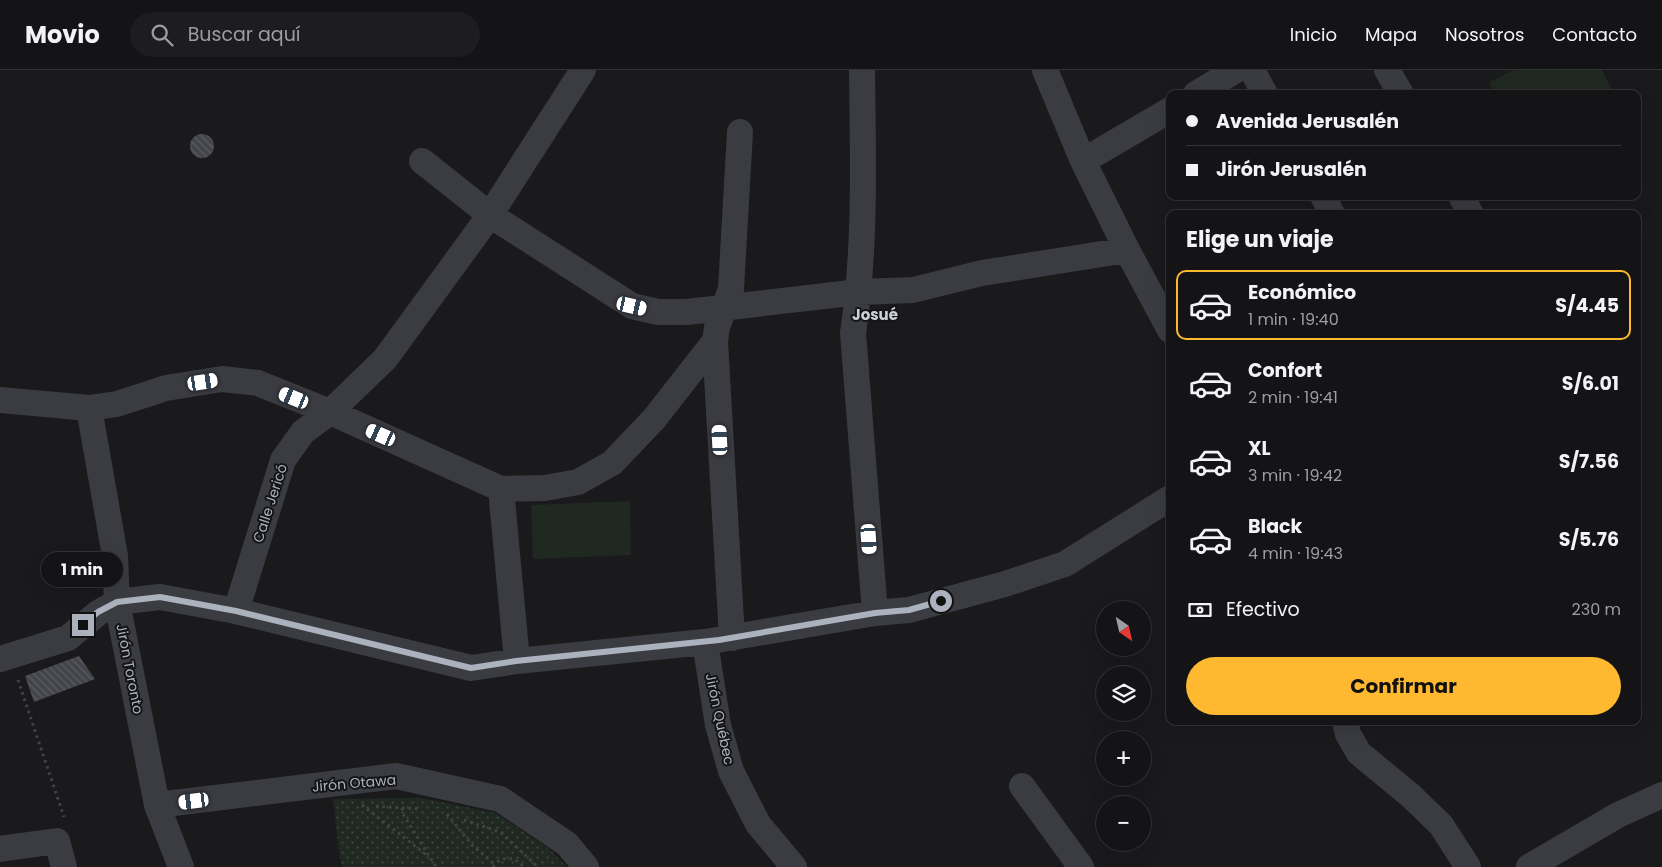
<!DOCTYPE html>
<html lang="es">
<head>
<meta charset="utf-8">
<style>
	:root { --surface:#141416; --page:#1d1d1f; --text:#f1f3f6; --muted:#9d9ea1; --line:#333335; --accent:#ffb930 }
	body { margin:0; font-family:Poppins,sans-serif; background:var(--page); color:var(--text); height:100vh; display:flex; flex-direction:column; font-size:19px; white-space:nowrap }
	* { box-sizing:border-box; margin:0 }
	p { font-size:16px; color:var(--muted) }
	.icon { flex:none; width:28px; height:28px; fill:none; stroke:currentColor; stroke-width:2; stroke-linecap:round; stroke-linejoin:round }
	.map { position:relative; flex:1; overflow:hidden }
	.side { position:absolute; left:1166px; top:140px; width:475px; height:515px; display:flex; flex-direction:column; background:var(--surface); border-radius:10px; box-shadow:0 5px 20px #0002,0 0 0 1px var(--line) }
	.side>* { flex:none }
	.hud { position:absolute; left:1166px; top:20px; width:475px; height:110px; border-radius:10px; box-shadow:0 5px 20px #0002,0 0 0 1px var(--line); display:grid; align-content:center; height:110px; padding:0 20px; background:var(--surface) }
	.needle { width:32px; rotate:146deg }
	.tools { position:absolute; left:1096px; top:531px; display:grid; gap:10px }
	.tools a { display:grid; place-items:center; width:55px; height:55px; border-radius:50%; background:var(--surface); box-shadow:0 5px 20px #0002,0 0 0 1px var(--line); font-size:25px }
	.end { position:absolute; width:22px; height:22px; margin:-11px; border:6px solid #abb1bd; background:#111; box-shadow:0 0 0 2px #111 }
	.from { border-radius:50% }
	.bubble { position:absolute; height:35px; border-radius:18px; background:var(--surface); box-shadow:0 5px 20px #0002,0 0 0 1px var(--line); font-size:16px; font-weight:700; line-height:35px; text-align:center }
	.car { position:absolute; width:15px; height:30px; margin:-15px -8px; border-radius:6px; box-shadow:0 0 4px 1px #0007; background:linear-gradient(#fff 24%,#345 0 40%,#fff 0 76%,#345 0 86%,#fff 0) }
	.hud b { display:flex; align-items:center; gap:18px; height:48px; font-size:19px }
	.hud b+b { border-top:1px solid var(--line) }
	.hud i { width:12px; height:12px; background:var(--text) }
	ul { padding:0; list-style:none }
	li { display:flex; align-items:center; gap:15px; height:70px; margin:0 10px 8px; padding:0 10px; border:2px solid transparent; border-radius:10px }
	li div { flex:1 }
	li b { display:block; font-size:19px }
	li em { font-style:normal; font-weight:700 }
	li.selected { border-color:var(--accent) }
	li>.icon { width:45px; height:45px; stroke-width:1.5 }
	h2 { padding:0 20px; font-size:22px; line-height:60px }
	.pay { display:flex; align-items:center; gap:12px; height:55px; padding:0 20px; font-size:19px }
	.pay p { margin-inline-start:auto }
	.action { display:flex; gap:10px; margin-top:auto; padding:10px 20px }
	.action a { flex:1; height:58px; border-radius:30px; background:var(--accent); color:#111; font-size:20px; font-weight:700; line-height:58px; text-align:center }
	header { display:flex; align-items:center; gap:30px; box-sizing:border-box; height:70px; padding:0 25px; background:var(--surface); border-bottom:1px solid var(--line) }
	header strong { font-size:24px }
	nav { display:flex; gap:28px; margin-inline-start:auto; font-size:18px }
	.search { width:350px; height:45px; background:var(--page); display:flex; align-items:center; gap:12px; box-sizing:border-box; padding:0 18px; border-radius:28px; color:var(--muted); font-size:19px }
	.map>svg:first-child { display:block }
</style>
</head>
<body>
<header>
<strong>Movio</strong>
<div class="search"><svg class="icon" aria-label="search" viewBox="0 0 24 24"><circle cx="10" cy="10" r="6"/><path d="M15 15l6 6"/></svg>Buscar aquí</div>
<nav><a>Inicio</a><a>Mapa</a><a>Nosotros</a><a>Contacto</a></nav>
</header>
<div class="map">
<svg width="1662" height="797" viewBox="0 0 1662 797">
	<defs>
		<pattern id="park-dots" width="8" height="8" patternUnits="userSpaceOnUse" patternTransform="scale(1.25)"><rect width="8" height="8" fill="#1f2921"/><path d="M2 2h.1M6 6h.1" fill="none" stroke="#3d463f" stroke-width="1.8" stroke-linecap="round"/></pattern>
		<pattern id="building-back-hatch" width="6" height="6" patternUnits="userSpaceOnUse" patternTransform="scale(1.25)"><rect width="6" height="6" fill="#44454a"/><path d="M-1 5l2 2M0 0l6 6M5-1l2 2" fill="none" stroke="#5c5d62"/></pattern>
	</defs>
	<rect width="100%" height="100%" fill="#1a1a1d"/>
	<path fill="#1f2921" d="M1514 0H1602L1614 24H1494L1489 12Z
		M630 431 631 485 533 489 531 435Z"/>
	<path fill="url(#park-dots)" d="M422 728 495 743 548 778 567 797H343L340 789 333 729Z"/>
	<path fill="url(#building-back-hatch)" d="M190 76a12 12 0 1 1 24 0a12 12 0 1 1-24 0Z
		M79 586 95 609 34 632 25 606Z"/>
	<g fill="none" stroke-linecap="round" stroke-linejoin="round">
		<path stroke="#404349" stroke-width="3" stroke-dasharray="2.5 4" stroke-linecap="butt" d="M18 610 64 747
			M362 735 429 787
			M376 736 417 739
			M402 738 403 744 436 797
			M447 744 472 775 494 794
			M464 750 500 762 538 797
			M493 797C500 786 515 785 523 797"/>
		<path stroke="#3b3c42" stroke-width="26" d="M862 0C863 88 866 176 853 263L875 543
			M1045 0 1083 91 1127 180 1170 260
			M1252 0 1265 24
			M1387 0 1401 24
			M1196 24 1236 0
			M422 91 490 145 632 236 658 242H687L859 222 913 220 982 203 1127 180
			M1083 91 1170 40
			M1323 126 1332 144
			M1461 126 1471 144
			M0 330 89 338 117 334 166 318 222 309 258 313 330 342 501 419 545 418 578 412 612 393 654 349 715 271
			M89 338 115 486 117 532 157 735 181 797
			M501 419 517 591
			M236 541 283 390 303 362 330 342 385 289 490 145 583 0
			M732 568 715 271 717 257 731 219 740 62
			M705 572 718 655 731 701 758 754 794 797
			M0 589 68 568 98 543 117 532 160 527 236 541 471 598 517 591 705 572 875 543 909 540 1005 514 1065 494 1170 428
			M1345 651 1348 664 1359 683 1411 726 1441 755 1468 797
			M1022 716 1081 797
			M157 735 396 706 500 729 567 774 586 797
			M0 779 57 771 64 797
			M1529 797 1618 745 1662 725"/>
	</g>
	<g fill="none" stroke-linecap="round" stroke-linejoin="round">
		<path stroke="#abb1bd" stroke-width="6" d="M83 555 98 542 117 532 160 527 236 541 471 598 516 591 719 570 875 543 909 540 941 531"/>
	</g>
	<g text-anchor="middle" stroke-width="4" stroke-linejoin="round" paint-order="stroke">
		<g font-size="14" fill="#abb1bd" stroke="#151518">
			<text transform="translate(270 433) rotate(-72)" y="5">Calle Jericó</text>
			<text transform="translate(130 599) rotate(79)" y="5">Jirón Toronto</text>
			<text transform="translate(720 649) rotate(78)" y="5">Jirón Québec</text>
			<text transform="translate(354 713) rotate(-5)" y="5">Jirón Otawa</text>
		</g>
		<g font-size="15" font-weight="bold" fill="#cdd0d9" stroke="#151518">
			<text x="875" y="250">Josué</text>
		</g>
	</g>
</svg>
<div class="tools">
<a><svg class="needle" viewBox="-14 -14 28 28"><path d="M0-13l5 13h-10z" fill="#e53935"/><path d="M0 13l5-13h-10z" fill="#9d9ea1"/></svg></a>
<a><svg class="icon" aria-label="layers" viewBox="0 0 24 24"><path d="M12 4l9 5-9 5-9-5zM3 14l9 5 9-5"/></svg></a>
<a>+</a>
<a>−</a>
</div>
<i class="end from" style="left:941px;top:531px"></i>
<i class="end" style="left:83px;top:555px"></i>
<div class="bubble" style="left:41px;top:482px;width:82px">1 min</div>
<i class="car" style="left:632px;top:236px;rotate:103deg"></i>
<i class="car" style="left:203px;top:312px;rotate:81deg"></i>
<i class="car" style="left:294px;top:328px;rotate:292deg"></i>
<i class="car" style="left:381px;top:365px;rotate:294deg"></i>
<i class="car" style="left:720px;top:370px;rotate:357deg"></i>
<i class="car" style="left:869px;top:469px;rotate:176deg"></i>
<i class="car" style="left:194px;top:731px;rotate:263deg"></i>
<div class="hud">
<b><i class="from"></i>Avenida Jerusalén</b>
<b><i></i>Jirón Jerusalén</b>
</div>
<section class="side">
<h2>Elige un viaje</h2>
<ul>
<li class="selected"><svg class="icon" aria-label="car" viewBox="0 0 24 24"><path d="M5 17H2v-5l4-1 3-4h7l3 4 3 1v5h-3M9 17h6M6 11h13"/><circle cx="7" cy="17" r="2"/><circle cx="17" cy="17" r="2"/></svg><div><b>Económico</b><p>1 min · 19:40</p></div><em>S/4.45</em></li>
<li><svg class="icon" aria-label="car" viewBox="0 0 24 24"><path d="M5 17H2v-5l4-1 3-4h7l3 4 3 1v5h-3M9 17h6M6 11h13"/><circle cx="7" cy="17" r="2"/><circle cx="17" cy="17" r="2"/></svg><div><b>Confort</b><p>2 min · 19:41</p></div><em>S/6.01</em></li>
<li><svg class="icon" aria-label="car" viewBox="0 0 24 24"><path d="M5 17H2v-5l4-1 3-4h7l3 4 3 1v5h-3M9 17h6M6 11h13"/><circle cx="7" cy="17" r="2"/><circle cx="17" cy="17" r="2"/></svg><div><b>XL</b><p>3 min · 19:42</p></div><em>S/7.56</em></li>
<li><svg class="icon" aria-label="car" viewBox="0 0 24 24"><path d="M5 17H2v-5l4-1 3-4h7l3 4 3 1v5h-3M9 17h6M6 11h13"/><circle cx="7" cy="17" r="2"/><circle cx="17" cy="17" r="2"/></svg><div><b>Black</b><p>4 min · 19:43</p></div><em>S/5.76</em></li>
</ul>
<div class="pay"><svg class="icon" aria-label="cash" viewBox="0 0 24 24"><path d="M3 7h18v10H3z"/><circle cx="12" cy="12" r="2"/></svg>Efectivo<p>230 m</p></div>
<div class="action"><a>Confirmar</a></div>
</section>
</div>
</body>
</html>
